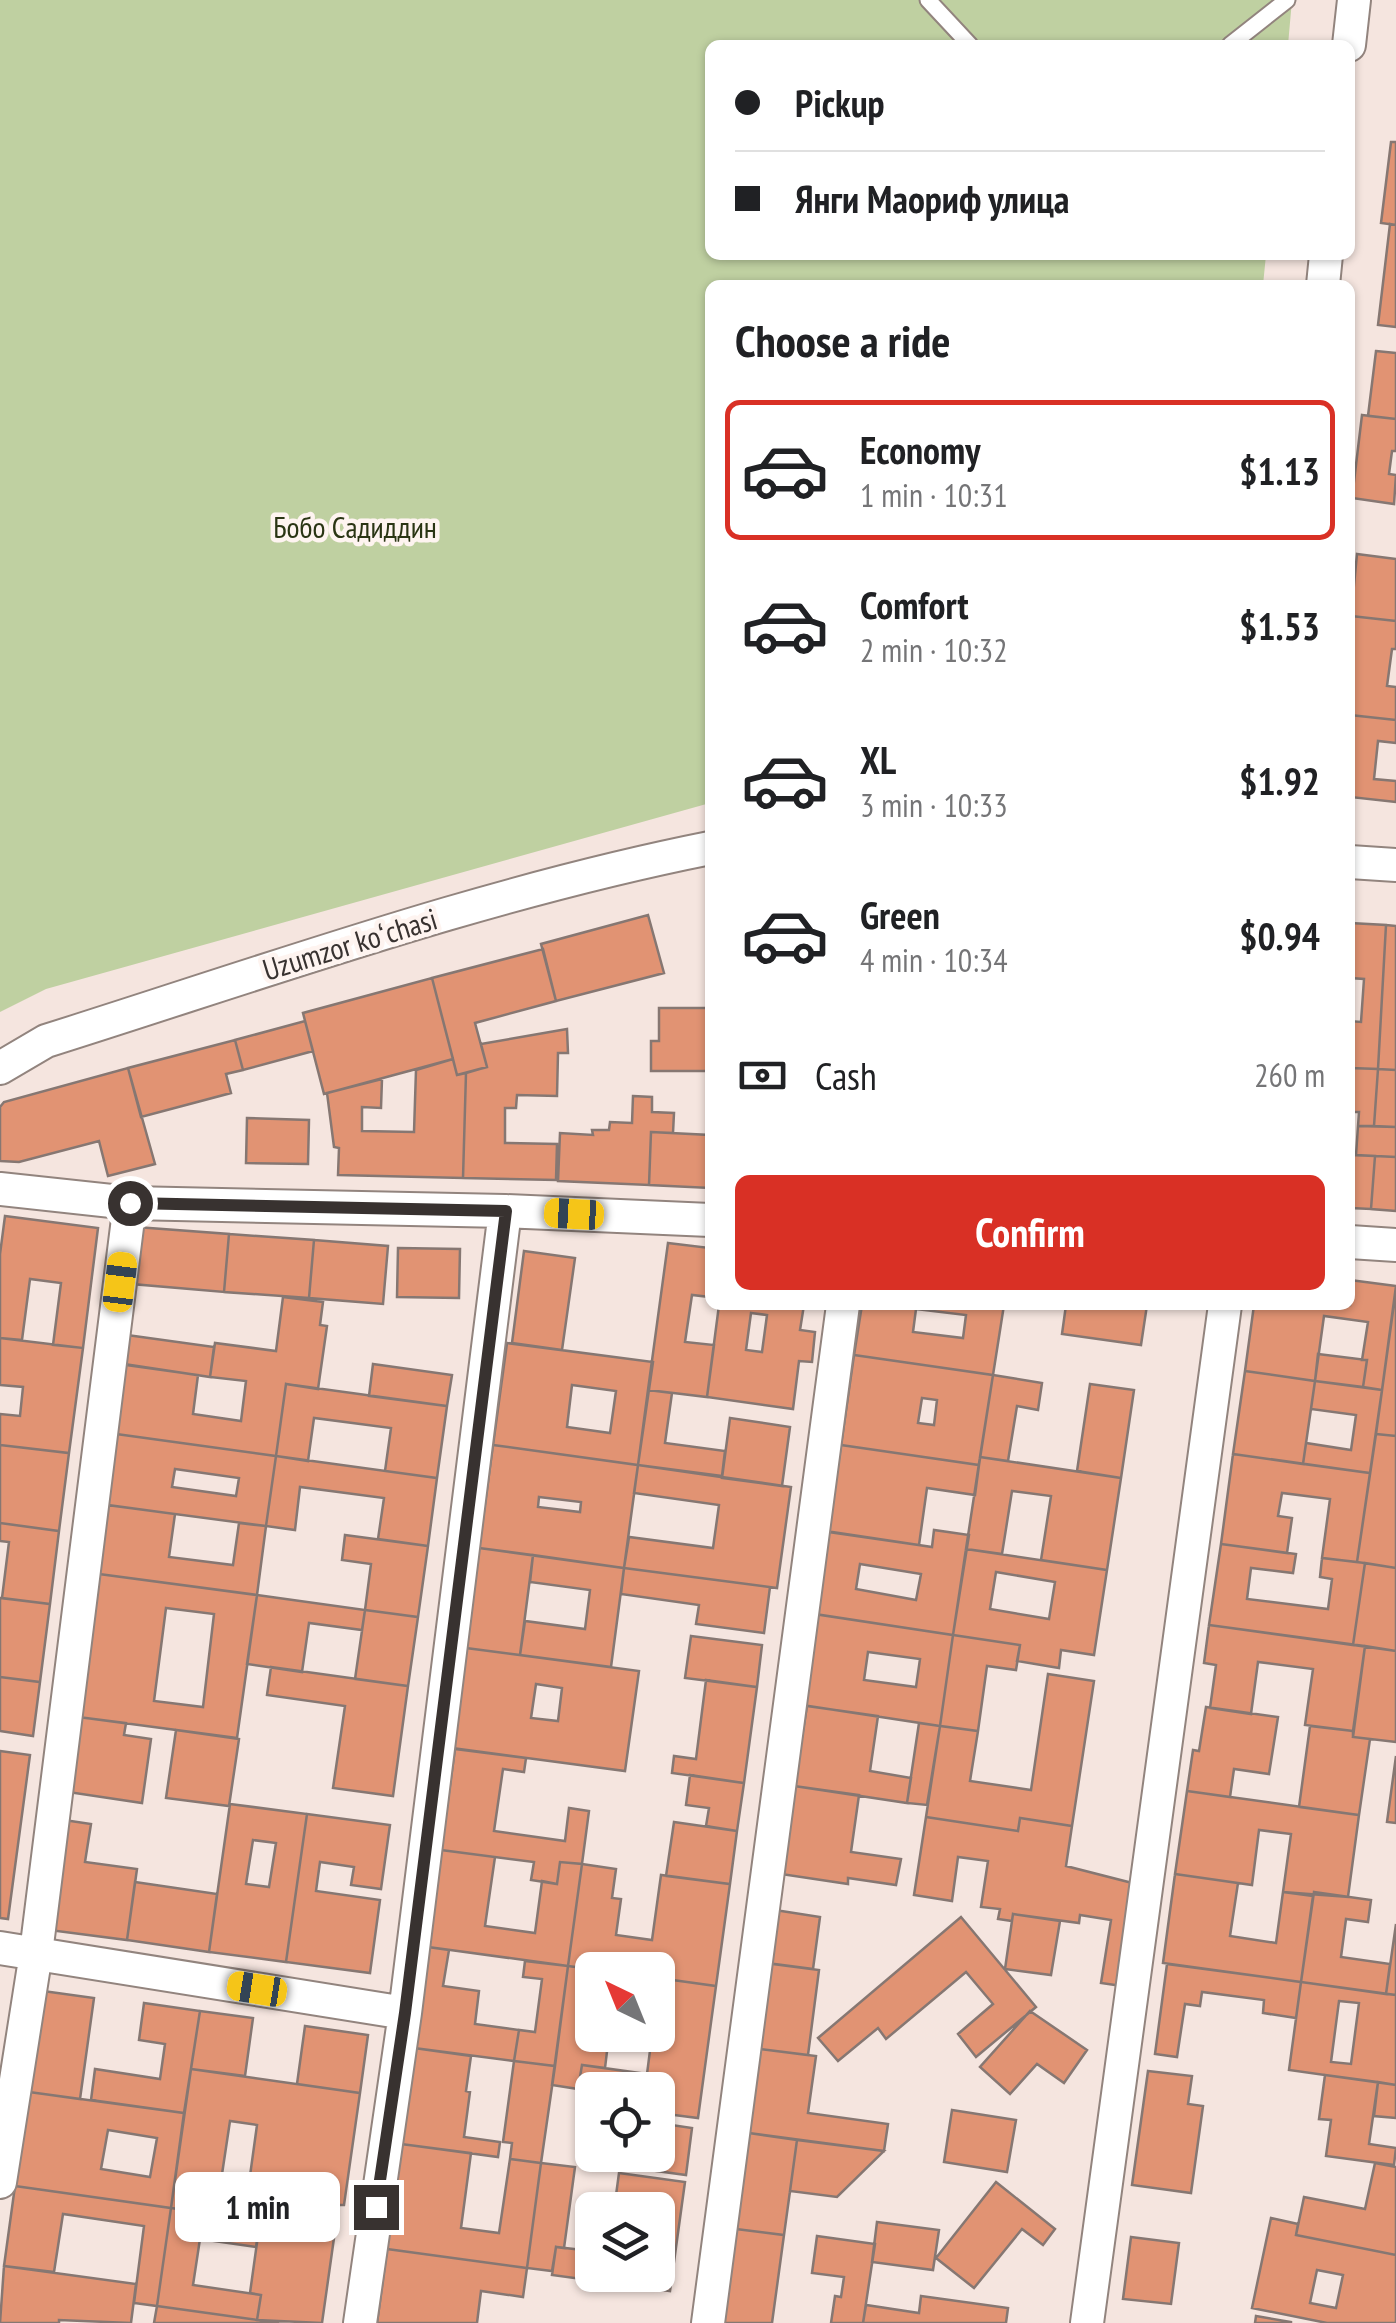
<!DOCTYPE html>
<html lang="en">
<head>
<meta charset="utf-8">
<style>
	:root { --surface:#fff; --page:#f6f6f6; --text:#202124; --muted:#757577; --line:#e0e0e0; --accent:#d93025 }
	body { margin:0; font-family:"PT Sans Narrow",sans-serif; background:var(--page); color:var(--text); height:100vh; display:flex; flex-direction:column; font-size:38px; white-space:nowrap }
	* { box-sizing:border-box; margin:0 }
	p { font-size:32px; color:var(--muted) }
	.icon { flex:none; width:55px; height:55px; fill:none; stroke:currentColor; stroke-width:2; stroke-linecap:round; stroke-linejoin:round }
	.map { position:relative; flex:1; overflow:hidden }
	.side { position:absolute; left:705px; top:280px; width:650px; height:1030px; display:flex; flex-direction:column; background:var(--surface); border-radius:15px; box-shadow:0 2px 8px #0004 }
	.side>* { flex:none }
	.hud { position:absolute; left:705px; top:40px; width:650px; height:220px; border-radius:15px; box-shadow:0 2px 8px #0004; display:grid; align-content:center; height:220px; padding:0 30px; background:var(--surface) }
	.needle { width:65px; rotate:317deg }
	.buttons { position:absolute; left:575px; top:1952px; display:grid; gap:20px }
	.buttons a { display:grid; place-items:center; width:100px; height:100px; border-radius:15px; background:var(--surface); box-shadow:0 2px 8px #0004; font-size:50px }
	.end { position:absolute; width:45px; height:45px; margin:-22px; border:12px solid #383230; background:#fff; box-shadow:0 0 0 5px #fff }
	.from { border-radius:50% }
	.bubble { position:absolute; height:70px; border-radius:15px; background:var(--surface); box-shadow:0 2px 8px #0004; font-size:32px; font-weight:700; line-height:70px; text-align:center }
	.car { position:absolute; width:30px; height:60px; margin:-30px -15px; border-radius:12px; box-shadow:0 0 8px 2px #0007; background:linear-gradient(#f5c518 24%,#345 0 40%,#f5c518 0 76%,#345 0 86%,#f5c518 0) }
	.hud b { display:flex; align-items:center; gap:35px; height:95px; font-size:38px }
	.hud b+b { border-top:2px solid var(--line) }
	.hud i { width:25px; height:25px; background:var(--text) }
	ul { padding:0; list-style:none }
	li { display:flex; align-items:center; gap:30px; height:140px; margin:0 20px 15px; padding:0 10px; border:5px solid transparent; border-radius:15px }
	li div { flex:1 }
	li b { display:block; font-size:38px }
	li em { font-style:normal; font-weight:700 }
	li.on { border-color:var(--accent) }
	li>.icon { width:90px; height:90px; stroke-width:1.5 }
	h2 { padding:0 30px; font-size:45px; line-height:120px }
	.pay { display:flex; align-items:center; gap:25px; height:110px; padding:0 30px; font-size:38px }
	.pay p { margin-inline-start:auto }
	.primary-button { display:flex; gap:20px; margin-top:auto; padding:20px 30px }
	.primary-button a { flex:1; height:115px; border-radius:15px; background:var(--accent); color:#fff; font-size:40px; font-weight:700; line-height:115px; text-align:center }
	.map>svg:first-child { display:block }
</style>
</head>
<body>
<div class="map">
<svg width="1396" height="2323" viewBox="0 0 1396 2323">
	<rect width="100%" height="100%" fill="#f5e5df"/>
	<path fill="#bfd0a1" d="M0 0H1292L1288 45H710V255H1266L1263 285H710V803L46 989 0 1012Z"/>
	<path fill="#e19373" stroke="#867772" stroke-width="2.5" fill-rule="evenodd" d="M1391 142H1396V225L1381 223Z
		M1390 224 1396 225V327L1378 325Z
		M1376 351 1396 353V419L1368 416Z
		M1362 415 1396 419V451H1392L1389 474 1396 475 1394 504 1352 498Z
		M1357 554 1396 559V621L1351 616Z
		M1351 616 1396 621V649H1392L1387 686 1396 687V720L1350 715Z
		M1350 715 1396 720V743L1378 741 1374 779 1396 781V802L1350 797Z
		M648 915 664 973 556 1001 541 944Z
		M1350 923 1386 925 1378 1069 1350 1068V1021L1361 1022 1364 979 1350 978Z
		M1386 925 1396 926V1070L1378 1069Z
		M543 949 556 1001 475 1023 487 1067 457 1075 432 978Z
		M432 978 453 1059 324 1094 303 1013Z
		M659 1008H710V1071H651V1041H659Z
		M305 1021 313 1051 243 1070 235 1040Z
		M567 1029 568 1053H558L557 1096 517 1095 516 1108H505V1143L557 1144 556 1180 463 1178 466 1073 487 1067 481 1044Z
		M235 1040 243 1070 226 1074 231 1093 141 1117 128 1068Z
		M453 1059 457 1075 466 1073 463 1178 338 1175 339 1148 334 1147 327 1093 382 1079 381 1108 362 1107V1131L414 1132 416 1070Z
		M128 1068 155 1164 108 1176 99 1141 19 1162 0 1161V1107L4 1102Z
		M1350 1068 1378 1069 1374 1126H1358L1359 1112H1350Z
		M1378 1069 1396 1070V1127L1374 1126Z
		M633 1096 652 1097V1112L674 1113 673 1133 651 1132 649 1185 558 1181 560 1133 593 1135 592 1130H609L610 1122 632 1123Z
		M247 1118 309 1120 308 1164 246 1163Z
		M1358 1126 1396 1127V1157L1356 1155Z
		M651 1132 710 1135V1188L649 1185Z
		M1350 1155 1375 1156 1371 1209 1350 1208Z
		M1375 1156 1396 1157V1211L1371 1209Z
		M5 1216 98 1228 83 1348 53 1345 61 1283 30 1279 22 1340 0 1338V1254Z
		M136 1227 229 1234 224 1292 132 1284Z
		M229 1234 314 1240 309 1298 224 1292Z
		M314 1240 388 1246 383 1304 309 1298Z
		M668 1243 710 1248V1297L692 1295 685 1342 714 1345 707 1397 648 1390Z
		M398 1248 460 1249 459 1298 397 1297Z
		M524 1251 575 1258 562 1350 512 1343Z
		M1350 1280 1396 1286 1382 1390 1363 1387 1367 1360H1362L1368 1322 1324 1316 1315 1381 1245 1371 1254 1305H1350Z
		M1396 1289V1436L1376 1434Z
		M283 1297 323 1302 320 1325 327 1326 318 1389 286 1384 276 1456 109 1433 119 1364 198 1375 193 1414 241 1421 246 1381 210 1377 215 1343 276 1351Z
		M719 1305H804L800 1330 815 1332 812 1362 799 1361 793 1409 707 1397ZM751 1313 767 1315 762 1352 746 1350Z
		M862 1305H1004L993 1375 854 1355ZM916 1309 966 1315 963 1338 913 1332Z
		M1066 1305H1147L1141 1345 1062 1334Z
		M127 1335 214 1347 210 1377 124 1364Z
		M0 1338 83 1348 69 1453 0 1445V1414L20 1416 23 1387 0 1385Z
		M507 1343 653 1362 638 1465 493 1445ZM572 1385 616 1391 610 1433 567 1427Z
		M1318 1354 1367 1360 1363 1387 1315 1381Z
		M854 1355 993 1375 979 1465 841 1445ZM922 1398 937 1400 934 1425 918 1423Z
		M373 1364 452 1375 447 1406 369 1396Z
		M1245 1371 1315 1381 1303 1464 1233 1454Z
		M993 1375 1042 1383 1038 1410 1017 1406 1008 1461 980 1457Z
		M1315 1381 1382 1390 1370 1473 1303 1464 1306 1443 1351 1450 1356 1415 1311 1409Z
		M286 1384 447 1406 437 1478 385 1471 391 1428 314 1418 308 1461 276 1456Z
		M1090 1384 1134 1390 1121 1478 1077 1471Z
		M648 1390 672 1393 665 1443 725 1451 722 1476 638 1465Z
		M730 1418 790 1427 782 1486 722 1478Z
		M109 1433 276 1456 266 1526 99 1504ZM175 1469 239 1478 236 1496 172 1487Z
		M1376 1434 1396 1436V1568L1357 1562Z
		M0 1445 69 1453 59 1531 0 1523Z
		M493 1445 638 1465 624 1568 479 1548ZM539 1497 581 1502 580 1512 538 1507Z
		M841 1445 979 1465 975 1495 927 1488 919 1545 828 1532Z
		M1233 1454 1370 1473 1357 1562 1322 1558 1330 1499 1282 1493 1278 1516 1292 1518 1287 1553 1221 1544Z
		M276 1456 437 1478 428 1546 378 1539 384 1498 300 1487 295 1530 266 1526Z
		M980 1457 1121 1478 1107 1570 1041 1560 1051 1496 1012 1491 1002 1554 966 1549Z
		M638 1465 791 1487 777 1588 624 1568 629 1537 713 1548 719 1505 634 1493Z
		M108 1505 175 1514 169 1557 233 1565 239 1523 266 1526 257 1595 99 1574Z
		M0 1523 59 1531 50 1604 2 1598 9 1542 0 1541Z
		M819 1530 932 1547 934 1530 969 1535 953 1635 807 1613ZM860 1564 921 1574 916 1600 856 1589Z
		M345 1535 428 1546 418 1617 365 1610 371 1564 342 1560Z
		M1221 1544 1296 1554 1293 1573 1251 1568 1247 1599 1328 1609 1332 1579 1320 1577 1322 1558 1365 1563 1353 1645 1209 1625Z
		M479 1548 533 1555 520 1655 466 1648Z
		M966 1549 1107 1570 1094 1655 1061 1650 1059 1668 1017 1661 1020 1645 953 1635ZM996 1572 1055 1582 1049 1619 990 1609Z
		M533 1555 624 1568 611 1667 520 1655 525 1621 585 1629 590 1590 530 1582Z
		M1365 1563 1396 1568V1651L1353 1645Z
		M624 1568 770 1587 764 1633 696 1624 699 1605 621 1594Z
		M99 1574 257 1595 237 1738 78 1717ZM166 1608 214 1614 203 1707 154 1701Z
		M257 1595 365 1610 362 1630 309 1623 302 1672 247 1664Z
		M0 1598 50 1604 40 1682 0 1677Z
		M365 1610 418 1617 408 1686 355 1679Z
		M815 1614 953 1635 940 1726 802 1705ZM868 1652 920 1659 916 1687 864 1680Z
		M1209 1625 1365 1646 1353 1731 1305 1725 1313 1669 1258 1662 1251 1714 1210 1708 1216 1665 1204 1663Z
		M953 1635 1020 1645 1016 1670 987 1666 978 1731 940 1726Z
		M691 1636 762 1645 757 1687 685 1678Z
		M1365 1646 1396 1651V1742L1353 1737Z
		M466 1648 639 1671 625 1771 452 1748ZM536 1684 562 1688 558 1721 531 1718Z
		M271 1667 408 1686 393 1796 333 1788 345 1706 267 1695Z
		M1048 1674 1094 1681 1072 1826 1020 1818 1018 1831 926 1817 940 1726 978 1731 970 1781 1031 1790Z
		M0 1677 40 1682 33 1736 0 1731Z
		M706 1680 757 1687 744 1783 672 1773 674 1756 696 1759Z
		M807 1706 878 1716 870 1771 911 1778 907 1803 794 1786Z
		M1206 1707 1278 1717 1269 1774 1234 1769 1230 1797 1187 1791 1193 1750 1199 1751Z
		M78 1717 126 1723 124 1735 151 1739 142 1803 68 1792Z
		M919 1723 940 1726 927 1805 907 1803Z
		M1310 1726 1353 1731V1737L1370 1739 1359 1815 1299 1807Z
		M176 1730 239 1739 229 1806 166 1798Z
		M455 1749 526 1758 524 1772 503 1769 494 1831 565 1841 569 1808 589 1811 582 1864 560 1862 557 1884 531 1880 534 1862 441 1850Z
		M0 1751 30 1755 8 1919 0 1918Z
		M1396 1756V1823L1387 1822Z
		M690 1775 744 1783 737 1831 706 1826 709 1808 686 1805Z
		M794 1786 859 1795 851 1852 901 1859 896 1885 848 1878V1884L781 1874Z
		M1187 1791 1359 1815 1348 1897 1283 1892 1291 1834 1259 1830 1252 1885 1175 1874Z
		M230 1804 307 1814 286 1962 209 1952ZM253 1840 276 1843 269 1887 246 1884Z
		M307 1814 390 1825 381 1889 351 1885 354 1867 320 1862 316 1891 380 1900 370 1973 286 1962Z
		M926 1817 1018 1831 1020 1818 1072 1826 1066 1866 1144 1886 1129 1987 1101 1983 1111 1920 1080 1915 1079 1923 1013 1914 1012 1921 998 1919 1000 1909 981 1907 988 1861 958 1857 952 1901 914 1895Z
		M64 1820 91 1824 85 1862 137 1869 127 1940 49 1930Z
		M674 1822 737 1831 730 1884 666 1876Z
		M441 1850 495 1857 485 1926 535 1933 542 1881 557 1884 560 1862 582 1864 568 1966 428 1947Z
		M582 1864 616 1869 612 1898 621 1899 616 1935 652 1940 661 1875 730 1884 716 1986 658 1978V1970H598L568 1966Z
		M1175 1874 1238 1883 1230 1936 1276 1943 1283 1892 1313 1896 1301 1982 1163 1963Z
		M135 1882 217 1894 209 1952 127 1940Z
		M1314 1892 1371 1900 1368 1922 1346 1919 1341 1957 1390 1964 1386 1994 1301 1982Z
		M775 1910 820 1917 813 1969 767 1963Z
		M1013 1914 1060 1921 1051 1975 1005 1969Z
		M961 1917 1036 2007 976 2057 958 2034 993 2004 966 1972 886 2039 878 2028 838 2061 818 2038Z
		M1396 1924V1995L1386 1994Z
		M428 1947 449 1950 443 1986 479 1991 475 2024 519 2030 514 2061 414 2048Z
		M525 1961 568 1966 555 2066 514 2061 519 2030 535 2032 542 1979 523 1977Z
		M765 1963 819 1970 808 2055 753 2048Z
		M1167 1964 1301 1982 1296 2018 1263 2013 1264 2000 1202 1992 1200 2006 1185 2004 1177 2057 1155 2054Z
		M568 1966 598 1970H592V2035H609L605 2068 582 2065 578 2089 552 2085Z
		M658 1978 716 1986 698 2118 658 2113V2090L578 2089 582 2065 647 2074 652 2035H658Z
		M1301 1982 1396 1995V2085L1289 2070ZM1339 2001 1359 2003 1351 2064 1331 2062Z
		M43 1991 94 1998 80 2099 29 2092Z
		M144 2003 200 2011 184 2113 91 2100 95 2069 160 2079 165 2044 139 2040Z
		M200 2011 253 2018 245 2076 191 2069Z
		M1030 2011 1087 2050 1064 2083 1037 2064 1010 2094 980 2067Z
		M305 2026 368 2035 360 2093 297 2084Z
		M414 2048 471 2056 466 2091 470 2092 464 2137 500 2142 498 2157 401 2144Z
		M760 2049 816 2056 808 2113 888 2124 884 2151 749 2133Z
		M514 2061 555 2066 541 2163 510 2159 512 2143 503 2142Z
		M191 2069 360 2093 344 2205H339L335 2231 282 2223 287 2189 249 2183 257 2125 230 2121 216 2214 171 2208Z
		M1148 2071 1192 2076 1188 2104 1203 2106 1191 2193 1132 2185Z
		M1325 2075 1378 2082 1369 2144 1396 2148 1394 2165 1326 2156 1331 2120 1319 2119Z
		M1378 2082 1396 2085V2118L1374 2116Z
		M29 2092 184 2113 171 2208 15 2186ZM108 2130 157 2138 150 2177 101 2169Z
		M952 2110 1016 2120 1007 2172 944 2162Z
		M658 2123 692 2128 686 2175 634 2168 636 2155H658Z
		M749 2133 797 2140 784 2235 736 2229Z
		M797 2140 884 2151 837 2197 790 2191Z
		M401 2144 471 2153 461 2228 499 2233 510 2159 541 2163 527 2268 387 2249Z
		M541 2163 575 2167 564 2248 556 2247 552 2271 527 2268Z
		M1375 2163 1396 2167V2255L1296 2235 1304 2197 1365 2209Z
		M619 2173 685 2182 670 2291 552 2275 556 2247 592 2251V2275H658V2210H614Z
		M996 2182 1055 2229 1043 2245 1022 2229 974 2288 936 2258Z
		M15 2186 171 2208 157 2306 134 2303 144 2226 63 2214 54 2272 4 2266Z
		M171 2208 260 2221 256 2247 200 2239 193 2285 261 2295 257 2320 157 2306Z
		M1271 2218 1298 2224 1296 2235 1396 2255V2323H1327L1252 2308ZM1317 2270 1343 2275 1336 2308 1310 2303Z
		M260 2221 335 2231 322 2323 257 2320 261 2295 250 2293Z
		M877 2222 939 2230 933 2270 872 2262Z
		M736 2229 784 2235 772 2323H713Z
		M817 2236 875 2244 863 2323H831L835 2296 841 2297 844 2277 812 2273Z
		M1131 2237 1179 2243 1171 2304 1123 2299Z
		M387 2249 527 2268 523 2297 481 2291 477 2323H377Z
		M4 2266 136 2284 131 2323 59 2320V2323H0Z
		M921 2296 1008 2308 1006 2323H863L866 2305 919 2313Z
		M157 2306 257 2320 279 2323H154Z
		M1256 2316 1291 2322V2323H1255Z"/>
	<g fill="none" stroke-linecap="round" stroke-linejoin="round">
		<g stroke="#92847e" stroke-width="19">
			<path id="lane" d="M928 0 970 45
				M1230 45 1287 0"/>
		</g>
		<g stroke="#92847e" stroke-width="36">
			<path id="street" d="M1349 45 1354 0
				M1323 285 1326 255
				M1350 862 1396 865
				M0 1068 46 1041C265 972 484 893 710 848
				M0 1189 130 1203 505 1211 710 1220
				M1350 1242 1396 1245
				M0 1948 405 2013
				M0 2182 36 1953 130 1203
				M360 2323 405 2013 505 1211
				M708 2323 843 1305
				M1087 2323 1225 1305"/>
		</g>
		<use href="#lane" stroke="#fff" stroke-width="15"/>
		<use href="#street" stroke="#fff" stroke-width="32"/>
	</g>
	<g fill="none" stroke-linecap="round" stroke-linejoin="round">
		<path stroke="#383230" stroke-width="12" d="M130 1203 506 1211 405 2013 376 2207"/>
	</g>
	<g text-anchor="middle" stroke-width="9" stroke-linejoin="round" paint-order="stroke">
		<g font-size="30" fill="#2a3514" stroke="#fef4f0">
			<text x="355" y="538">Бобо Садиддин</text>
		</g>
		<g font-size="30" fill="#383230" stroke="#fef4f0">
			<text transform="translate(350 945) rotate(-17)" y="10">Uzumzor koʻchasi</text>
		</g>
	</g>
</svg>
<div class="buttons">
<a><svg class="needle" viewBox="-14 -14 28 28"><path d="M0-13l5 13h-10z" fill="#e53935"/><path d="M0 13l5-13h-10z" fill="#757577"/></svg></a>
<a><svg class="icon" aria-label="locate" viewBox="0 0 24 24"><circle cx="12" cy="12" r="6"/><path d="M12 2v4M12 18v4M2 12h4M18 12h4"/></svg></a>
<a><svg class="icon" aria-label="layers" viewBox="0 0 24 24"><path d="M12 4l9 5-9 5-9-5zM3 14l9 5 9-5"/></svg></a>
</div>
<i class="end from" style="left:130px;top:1203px"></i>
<i class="end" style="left:376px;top:2207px"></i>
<div class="bubble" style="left:175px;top:2172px;width:165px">1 min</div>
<i class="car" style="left:574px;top:1214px;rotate:273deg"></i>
<i class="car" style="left:120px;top:1282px;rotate:7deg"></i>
<i class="car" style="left:257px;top:1989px;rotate:279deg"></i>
<div class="hud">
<b><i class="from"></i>Pickup</b>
<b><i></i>Янги Маориф улица</b>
</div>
<section class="side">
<h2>Choose a ride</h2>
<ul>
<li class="on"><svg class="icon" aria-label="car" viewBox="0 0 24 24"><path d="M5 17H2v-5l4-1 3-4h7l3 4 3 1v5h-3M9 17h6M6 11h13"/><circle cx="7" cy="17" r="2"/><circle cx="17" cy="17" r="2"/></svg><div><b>Economy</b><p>1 min · 10:31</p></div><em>$1.13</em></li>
<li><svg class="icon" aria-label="car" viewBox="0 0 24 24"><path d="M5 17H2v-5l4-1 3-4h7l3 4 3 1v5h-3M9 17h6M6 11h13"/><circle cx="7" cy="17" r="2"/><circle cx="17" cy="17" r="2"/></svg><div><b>Comfort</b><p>2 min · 10:32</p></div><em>$1.53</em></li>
<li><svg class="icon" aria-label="car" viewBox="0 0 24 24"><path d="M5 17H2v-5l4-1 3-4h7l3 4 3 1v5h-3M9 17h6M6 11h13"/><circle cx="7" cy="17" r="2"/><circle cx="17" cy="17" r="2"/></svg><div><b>XL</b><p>3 min · 10:33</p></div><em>$1.92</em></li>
<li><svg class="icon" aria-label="car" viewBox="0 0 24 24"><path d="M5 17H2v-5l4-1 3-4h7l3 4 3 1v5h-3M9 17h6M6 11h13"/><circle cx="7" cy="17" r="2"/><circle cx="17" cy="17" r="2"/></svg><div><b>Green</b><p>4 min · 10:34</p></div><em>$0.94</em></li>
</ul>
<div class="pay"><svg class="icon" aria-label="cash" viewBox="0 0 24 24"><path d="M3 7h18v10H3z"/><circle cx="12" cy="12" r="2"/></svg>Cash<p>260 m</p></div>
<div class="primary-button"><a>Confirm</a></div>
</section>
</div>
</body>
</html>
